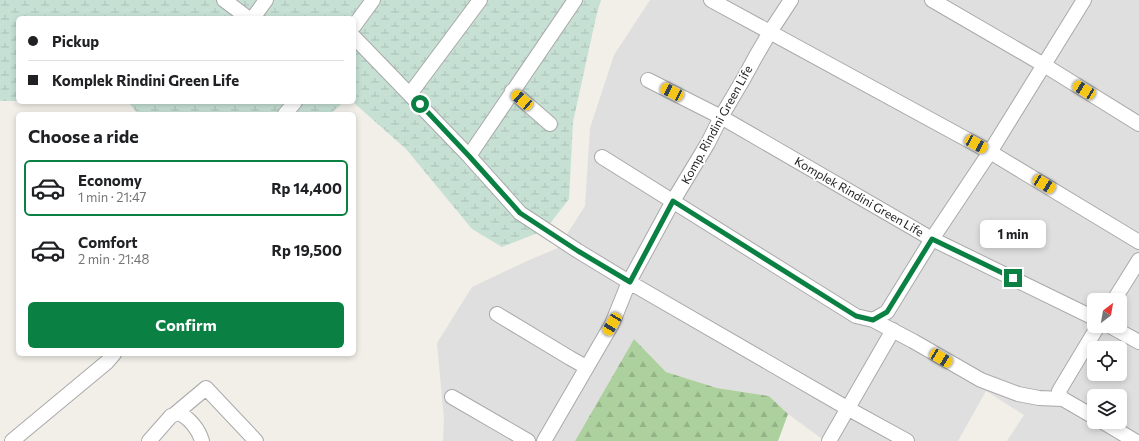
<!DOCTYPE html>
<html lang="en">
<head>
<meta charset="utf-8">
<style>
	:root { --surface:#fff; --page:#f6f6f6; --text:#202124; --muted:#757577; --line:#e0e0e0; --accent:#0b8043 }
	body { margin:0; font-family:Commissioner,sans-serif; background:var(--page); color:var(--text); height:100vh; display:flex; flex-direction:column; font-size:15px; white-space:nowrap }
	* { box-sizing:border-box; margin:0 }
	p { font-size:13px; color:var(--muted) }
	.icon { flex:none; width:22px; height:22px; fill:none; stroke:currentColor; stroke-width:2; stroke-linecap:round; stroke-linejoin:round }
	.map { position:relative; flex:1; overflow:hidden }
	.sheet { position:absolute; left:16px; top:112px; width:340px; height:244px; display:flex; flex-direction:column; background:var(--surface); border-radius:6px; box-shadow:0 2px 6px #0003 }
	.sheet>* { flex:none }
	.hud { position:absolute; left:16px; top:16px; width:340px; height:88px; border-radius:6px; box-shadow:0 2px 6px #0003; display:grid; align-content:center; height:88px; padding:0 12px; background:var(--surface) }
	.needle { width:26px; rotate:31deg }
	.tools { position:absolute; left:1087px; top:293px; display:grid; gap:8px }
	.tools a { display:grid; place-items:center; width:40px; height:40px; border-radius:6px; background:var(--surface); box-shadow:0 2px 6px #0003; font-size:20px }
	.end { position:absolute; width:18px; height:18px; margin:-9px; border:5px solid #0b8043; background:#fff; box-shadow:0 0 0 2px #fff }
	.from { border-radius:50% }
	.bubble { position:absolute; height:28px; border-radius:6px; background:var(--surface); box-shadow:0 2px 6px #0003; font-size:13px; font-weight:700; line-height:28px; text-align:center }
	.car { position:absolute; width:12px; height:24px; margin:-12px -6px; border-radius:5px; box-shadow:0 0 3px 1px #0007; background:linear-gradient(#f5c518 24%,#345 0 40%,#f5c518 0 76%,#345 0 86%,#f5c518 0) }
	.hud b { display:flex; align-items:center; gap:14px; height:38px; font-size:15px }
	.hud b+b { border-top:1px solid var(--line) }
	.hud i { width:10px; height:10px; background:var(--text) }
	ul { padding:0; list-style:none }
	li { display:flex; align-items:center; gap:12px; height:56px; margin:0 8px 6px; padding:0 4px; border:2px solid transparent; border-radius:6px }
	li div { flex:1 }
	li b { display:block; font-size:15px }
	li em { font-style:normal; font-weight:700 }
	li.selected { border-color:var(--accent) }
	li>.icon { width:36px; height:36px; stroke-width:1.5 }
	h2 { padding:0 12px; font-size:18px; line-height:48px }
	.button { display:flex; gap:8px; margin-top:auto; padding:8px 12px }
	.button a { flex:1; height:46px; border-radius:6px; background:var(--accent); color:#fff; font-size:16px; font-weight:700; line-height:46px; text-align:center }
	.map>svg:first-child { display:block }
</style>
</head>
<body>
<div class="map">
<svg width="1139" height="441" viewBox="0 0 1139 441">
	<defs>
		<pattern id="forest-firs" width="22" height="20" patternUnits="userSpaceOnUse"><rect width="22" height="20" fill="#add19e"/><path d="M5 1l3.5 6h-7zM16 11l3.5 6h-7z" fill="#95b388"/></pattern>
		<pattern id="wetland-marsh" width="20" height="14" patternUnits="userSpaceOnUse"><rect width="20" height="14" fill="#c6e0d4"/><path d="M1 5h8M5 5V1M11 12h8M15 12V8" fill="none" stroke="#aac0b6"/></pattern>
	</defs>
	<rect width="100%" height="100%" fill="#f2efe9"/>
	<path fill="#e0dfdf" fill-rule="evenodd" d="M650 0H1139V441H1007L1024 415 986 391 958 441H825L788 414 769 396 717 388 666 372 634 339 575 441H443L444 419 437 343 472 287 527 261 558 248 585 206 590 128 614 55ZM1094 300H1120V326H1094ZM1094 348H1120V374H1094ZM1094 396H1120V422H1094Z"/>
	<path fill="url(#forest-firs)" d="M634 339 666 372 717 388 769 396 788 414 778 441H575Z"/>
	<path fill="url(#wetland-marsh)" d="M0 0H601L596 17 573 122 569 199 545 230 502 247 472 229 406 149 353 102 354 18H18V101H0Z
		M128 102H344L330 114H138Z"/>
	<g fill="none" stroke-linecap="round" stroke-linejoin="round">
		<g stroke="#a9a9a9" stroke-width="16">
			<path id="minor" d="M224 0 248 18
				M711 0 990 152 1139 242
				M932 0 1044 65 1139 124
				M253 18 266 0
				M354 26 373 0
				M354 37 469 156 520 213 578 251 629 282 847 408 907 441
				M648 80 721 117 932 239 1094 318
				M512 91 550 124
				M410 94 480 0
				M285 114 295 102
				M469 156 575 0
				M602 157 856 316 873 320 887 312 932 239 990 152 1084 0
				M1114 300 1139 260
				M497 314 570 358 586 367
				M873 320 913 341 981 380 1018 394 1039 398 1063 399
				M1110 326 1139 342
				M452 397 528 441
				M175 414 206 388 256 441
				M1094 417 1063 399 1059 394V391L1098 326
				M1103 422 1135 441
				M12 441 107 362 114 354
				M149 441 171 416 178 413C189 417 199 430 202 441
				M544 441 612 324 629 282 673 201 708 143 721 117 744 78 756 56 770 32 791 0
				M829 441 893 330"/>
		</g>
		<use href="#minor" stroke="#fff" stroke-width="14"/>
	</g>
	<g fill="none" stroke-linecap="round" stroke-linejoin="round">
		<path stroke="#0b8043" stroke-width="5" d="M420 104 469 156 520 213 578 251 630 282 673 201 856 316 873 320 887 312 932 239 1013 278"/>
	</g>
	<g text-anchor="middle" stroke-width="3.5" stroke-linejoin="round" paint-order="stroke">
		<g font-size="12" fill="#222" stroke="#fff">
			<text transform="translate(717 125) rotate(-61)" y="4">Komp. Rindini Green Life</text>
			<text transform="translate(859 197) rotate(30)" y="4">Komplek Rindini Green Life</text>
		</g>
	</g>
</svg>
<div class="tools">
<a><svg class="needle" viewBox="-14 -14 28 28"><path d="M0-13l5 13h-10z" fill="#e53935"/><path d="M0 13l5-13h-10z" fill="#757577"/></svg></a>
<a><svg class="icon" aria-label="locate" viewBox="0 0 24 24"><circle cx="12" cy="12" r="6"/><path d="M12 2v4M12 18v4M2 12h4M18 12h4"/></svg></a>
<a><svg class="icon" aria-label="layers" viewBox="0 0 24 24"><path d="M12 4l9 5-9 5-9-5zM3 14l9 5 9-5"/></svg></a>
</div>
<i class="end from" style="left:420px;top:104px"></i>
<i class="end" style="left:1013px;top:278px"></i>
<div class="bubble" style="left:980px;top:220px;width:66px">1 min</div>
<i class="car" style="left:1084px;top:90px;rotate:301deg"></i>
<i class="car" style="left:672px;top:92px;rotate:297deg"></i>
<i class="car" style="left:522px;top:100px;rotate:311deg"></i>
<i class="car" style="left:976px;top:144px;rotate:119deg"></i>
<i class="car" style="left:1044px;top:184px;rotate:121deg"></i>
<i class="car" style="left:612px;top:324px;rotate:211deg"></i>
<i class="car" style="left:941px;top:358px;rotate:121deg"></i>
<div class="hud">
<b><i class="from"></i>Pickup</b>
<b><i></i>Komplek Rindini Green Life</b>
</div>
<section class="sheet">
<h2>Choose a ride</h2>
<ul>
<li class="selected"><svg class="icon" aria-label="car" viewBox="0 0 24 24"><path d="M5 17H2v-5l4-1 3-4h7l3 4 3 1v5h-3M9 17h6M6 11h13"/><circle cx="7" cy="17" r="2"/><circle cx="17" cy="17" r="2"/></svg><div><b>Economy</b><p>1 min · 21:47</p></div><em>Rp 14,400</em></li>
<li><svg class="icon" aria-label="car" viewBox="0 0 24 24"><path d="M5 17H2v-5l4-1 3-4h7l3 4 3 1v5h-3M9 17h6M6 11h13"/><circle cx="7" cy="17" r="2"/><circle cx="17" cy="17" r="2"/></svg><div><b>Comfort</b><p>2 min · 21:48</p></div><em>Rp 19,500</em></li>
</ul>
<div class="button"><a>Confirm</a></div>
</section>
</div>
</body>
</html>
